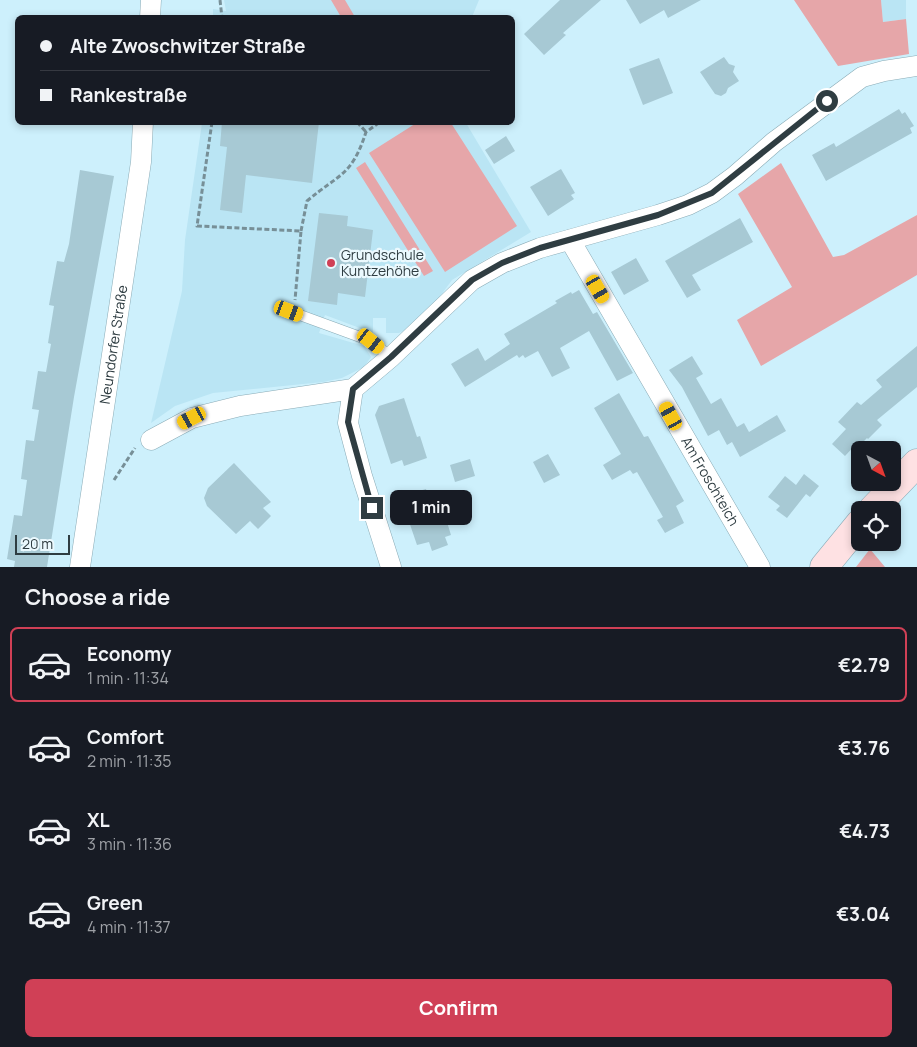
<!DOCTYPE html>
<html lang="en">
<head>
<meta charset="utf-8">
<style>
	:root { --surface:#171b24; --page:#20242c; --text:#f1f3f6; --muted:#9ea1a6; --line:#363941; --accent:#d04056 }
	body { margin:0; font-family:Manrope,sans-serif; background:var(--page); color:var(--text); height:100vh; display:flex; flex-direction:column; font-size:19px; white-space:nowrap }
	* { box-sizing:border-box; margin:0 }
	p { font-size:16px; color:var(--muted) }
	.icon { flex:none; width:28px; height:28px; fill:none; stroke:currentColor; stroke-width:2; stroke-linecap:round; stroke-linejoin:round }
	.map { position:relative; height:567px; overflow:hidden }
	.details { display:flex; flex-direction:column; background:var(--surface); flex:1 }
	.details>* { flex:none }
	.guide { position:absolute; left:15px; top:15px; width:500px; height:110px; border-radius:8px; box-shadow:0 2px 8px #0003; display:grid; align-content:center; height:110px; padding:0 25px; background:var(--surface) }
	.needle { width:32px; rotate:139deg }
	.buttons { position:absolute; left:851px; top:441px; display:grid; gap:10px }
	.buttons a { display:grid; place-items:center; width:50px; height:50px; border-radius:8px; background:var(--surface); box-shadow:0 2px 8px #0003; font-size:25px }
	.scale { position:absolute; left:15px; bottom:12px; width:55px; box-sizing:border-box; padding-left:5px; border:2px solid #2f3d42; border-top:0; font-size:14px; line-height:18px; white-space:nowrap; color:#2f3d42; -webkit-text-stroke:4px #ebf9fe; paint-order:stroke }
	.end { position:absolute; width:22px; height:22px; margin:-11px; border:6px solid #2f3d42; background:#fff; box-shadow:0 0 0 2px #fff }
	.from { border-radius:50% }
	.bubble { position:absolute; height:35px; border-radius:8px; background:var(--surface); box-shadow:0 2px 8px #0003; font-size:16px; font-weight:700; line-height:35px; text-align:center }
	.car { position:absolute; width:15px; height:30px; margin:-15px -8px; border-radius:6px; box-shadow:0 0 4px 1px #0007; background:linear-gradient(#f5c518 24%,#345 0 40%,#f5c518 0 76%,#345 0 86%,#f5c518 0) }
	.guide b { display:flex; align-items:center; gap:18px; height:48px; font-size:19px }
	.guide b+b { border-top:1px solid var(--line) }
	.guide i { width:12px; height:12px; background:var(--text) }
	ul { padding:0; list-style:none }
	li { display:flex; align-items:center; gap:15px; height:75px; margin:0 10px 8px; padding:0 15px; border:2px solid transparent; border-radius:8px }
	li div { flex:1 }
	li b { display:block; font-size:19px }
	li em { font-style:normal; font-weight:700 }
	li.selected { border-color:var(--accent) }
	li>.icon { width:45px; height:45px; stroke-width:1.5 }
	h2 { padding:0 25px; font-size:22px; line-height:60px }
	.primary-button { display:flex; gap:10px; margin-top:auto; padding:10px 25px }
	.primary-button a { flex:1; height:58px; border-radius:8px; background:var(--accent); color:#fff; font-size:20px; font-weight:700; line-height:58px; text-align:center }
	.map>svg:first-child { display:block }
</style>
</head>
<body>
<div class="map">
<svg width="917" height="567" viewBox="0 0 917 567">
	<rect width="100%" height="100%" fill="#cdf0fc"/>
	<path fill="#bae5f4" d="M224 0H479L472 17 213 18V9L226 11Z
		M881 0H906V19L883 22Z
		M202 123H466L531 232 452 280 427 314 414 326 399 333H386V318H373V333L325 315 319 333 364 346 371 357 364 367 342 378 323 382 213 393 175 406 151 423 182 291 185 240Z"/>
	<path fill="#e6a6a9" d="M331 0H345L355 17H341Z
		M794 0H881L883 22 906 19 909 54 838 66Z
		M418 122 451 123 517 226 445 272 369 153Z
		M365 162 433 271 424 276 356 168Z
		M781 163 833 257 844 255 917 215V275L761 366 737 320 792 287 738 194Z
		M870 549 885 567H856Z"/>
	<path fill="#a7c9d4" d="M560 0H601L563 33 566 35 544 55 524 34Z
		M626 0H701L668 18 664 10 640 24Z
		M724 57 729 64 735 66 733 72 739 81 728 88 726 93 721 96 715 94 700 72Z
		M659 58 673 93 643 105 629 69Z
		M899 109 902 114 905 112 914 126 910 128 912 133 826 181 812 155 834 143 836 147Z
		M222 122 278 125V122H319L312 183 246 175 242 213 220 210 227 147 220 146Z
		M506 136 515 151 494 164 485 150Z
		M561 169 575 193 571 195 574 199 548 216 530 187Z
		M80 170 114 176 74 397 47 567H14L15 561 7 559 14 515 22 516 27 480 21 479 26 440 34 441 39 410 32 409 38 371 46 372 51 344 48 343 54 306 49 305 57 261 64 262 69 244Z
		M319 213 348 216 347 226 373 230 365 297 338 293 337 305 308 301Z
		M740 218 753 242 692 275 701 290 687 298 665 261Z
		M636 258 649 281 624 295 611 272Z
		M579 290 593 314 597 312 633 373 617 381 589 331 560 348 570 368 552 377 538 351 525 358 523 355 519 358 517 355 465 387 451 364 478 348 485 361 510 344 504 334 557 303 555 301 571 292 572 294Z
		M917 346V387L877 420 882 425 868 439 867 438 861 444 858 442 845 456 832 444 846 429 838 422 857 402 861 405 882 387 876 380Z
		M692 356 703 374 696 378 711 404 721 398 737 427 744 423 749 432 777 415 786 431 740 457 732 442 727 445 719 430 708 436 682 387 669 370Z
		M619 393 644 437 648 436 684 501 676 506 684 523 665 533 657 520 663 517 637 472 633 474 630 470 612 480 603 465 621 454 594 408Z
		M404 398 417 437 420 436 427 458 404 466 402 460 391 464 375 415 379 406Z
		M548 454 560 475 544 483 533 462Z
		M470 459 475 476 455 482 450 465Z
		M234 463 271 502 263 508 271 516 258 529 250 521 236 534 207 506 204 498 208 488Z
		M804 474 819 486 810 497 806 494 787 518 776 510 780 506 768 497 785 476 796 485Z
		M426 489 427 492 437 490 451 535 445 537 448 545 432 551 429 542 417 545 402 501 413 497 412 493Z"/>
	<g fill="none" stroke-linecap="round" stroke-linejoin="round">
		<g stroke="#8aabb6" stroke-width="11">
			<path id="lane" d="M289 311 371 341 391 357"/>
		</g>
		<g stroke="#8aabb6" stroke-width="21">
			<g id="street">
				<path d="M150 18 151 0"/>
				<path id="s1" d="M570 240 760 567"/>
				<path d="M353 389 348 423 362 476 391 567"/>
				<path d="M151 440 192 418 240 406 353 389 391 357 472 280 502 263 540 248 658 215 688 205 712 193 735 176 774 142 862 77 884 71 917 66"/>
				<path id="s2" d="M80 567 141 162 143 122"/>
			</g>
		</g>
		<g stroke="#8aabb6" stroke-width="29">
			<path id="secondary" d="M872 510 917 463
				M824 567 860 523"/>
		</g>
		<path stroke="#778f97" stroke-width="3" stroke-dasharray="5 2.5" stroke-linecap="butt" d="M220 0 222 18
			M212 122 197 226 301 231 295 300
			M357 122 366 132
			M265 124V122
			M301 231 307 201C339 174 352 176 366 132L380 122
			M114 480 135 448"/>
		<use href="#lane" stroke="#fff" stroke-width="10"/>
		<use href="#street" stroke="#fff" stroke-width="20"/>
		<use href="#secondary" stroke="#fee1e3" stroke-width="28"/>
	</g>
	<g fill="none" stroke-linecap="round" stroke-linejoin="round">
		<path stroke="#2f3d42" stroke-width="6" d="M372 508 348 422 353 389 391 357 472 280 502 263 540 248 658 215 712 193 827 101"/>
	</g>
	<circle fill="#d04056" stroke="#ebf9fe" stroke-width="2" cx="331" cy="263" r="5"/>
	<g text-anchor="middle" stroke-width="4.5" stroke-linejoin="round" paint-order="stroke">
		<g font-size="14" fill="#2f3d42" stroke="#ebf9fe" text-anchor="start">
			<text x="341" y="260">Grundschule<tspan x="341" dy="16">Kuntzehöhe</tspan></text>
		</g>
		<g font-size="14" fill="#2f3d42" stroke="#ebf9fe">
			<text dy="5" stroke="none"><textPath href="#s2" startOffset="225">Neundorfer Straße</textPath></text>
			<text dy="5" stroke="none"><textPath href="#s1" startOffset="279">Am Froschteich</textPath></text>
		</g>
	</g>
</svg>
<div class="buttons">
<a><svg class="needle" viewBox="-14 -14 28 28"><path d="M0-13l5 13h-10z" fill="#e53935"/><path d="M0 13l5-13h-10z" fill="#9ea1a6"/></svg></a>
<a><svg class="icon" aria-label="locate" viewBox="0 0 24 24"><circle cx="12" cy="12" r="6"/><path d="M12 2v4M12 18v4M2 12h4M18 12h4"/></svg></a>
</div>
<div class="scale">20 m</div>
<i class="end from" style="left:827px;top:101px"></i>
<i class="end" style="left:372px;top:508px"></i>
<div class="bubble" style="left:390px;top:490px;width:82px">1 min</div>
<i class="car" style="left:598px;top:289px;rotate:150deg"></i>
<i class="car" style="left:289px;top:311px;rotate:111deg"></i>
<i class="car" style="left:371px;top:341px;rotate:128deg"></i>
<i class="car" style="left:671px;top:416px;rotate:331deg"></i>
<i class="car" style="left:192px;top:418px;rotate:242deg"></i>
<div class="guide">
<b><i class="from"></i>Alte Zwoschwitzer Straße</b>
<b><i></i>Rankestraße</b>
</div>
</div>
<section class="details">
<h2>Choose a ride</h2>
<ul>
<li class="selected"><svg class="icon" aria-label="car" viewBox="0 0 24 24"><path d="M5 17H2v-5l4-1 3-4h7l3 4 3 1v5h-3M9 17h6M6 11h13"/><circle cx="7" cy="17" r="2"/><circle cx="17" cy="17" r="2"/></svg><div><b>Economy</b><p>1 min · 11:34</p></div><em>€2.79</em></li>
<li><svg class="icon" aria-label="car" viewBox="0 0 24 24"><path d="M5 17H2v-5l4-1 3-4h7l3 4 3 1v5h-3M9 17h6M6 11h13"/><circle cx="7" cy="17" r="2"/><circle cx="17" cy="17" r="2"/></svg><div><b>Comfort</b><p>2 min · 11:35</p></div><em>€3.76</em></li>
<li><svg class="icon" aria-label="car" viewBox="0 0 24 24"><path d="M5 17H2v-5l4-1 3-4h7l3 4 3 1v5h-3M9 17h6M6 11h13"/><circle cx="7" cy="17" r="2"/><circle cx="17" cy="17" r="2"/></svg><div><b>XL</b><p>3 min · 11:36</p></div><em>€4.73</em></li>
<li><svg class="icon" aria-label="car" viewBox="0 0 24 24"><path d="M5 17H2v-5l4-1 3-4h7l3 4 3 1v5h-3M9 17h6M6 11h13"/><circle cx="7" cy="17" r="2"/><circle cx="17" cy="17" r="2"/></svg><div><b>Green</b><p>4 min · 11:37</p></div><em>€3.04</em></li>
</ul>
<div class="primary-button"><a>Confirm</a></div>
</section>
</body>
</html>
